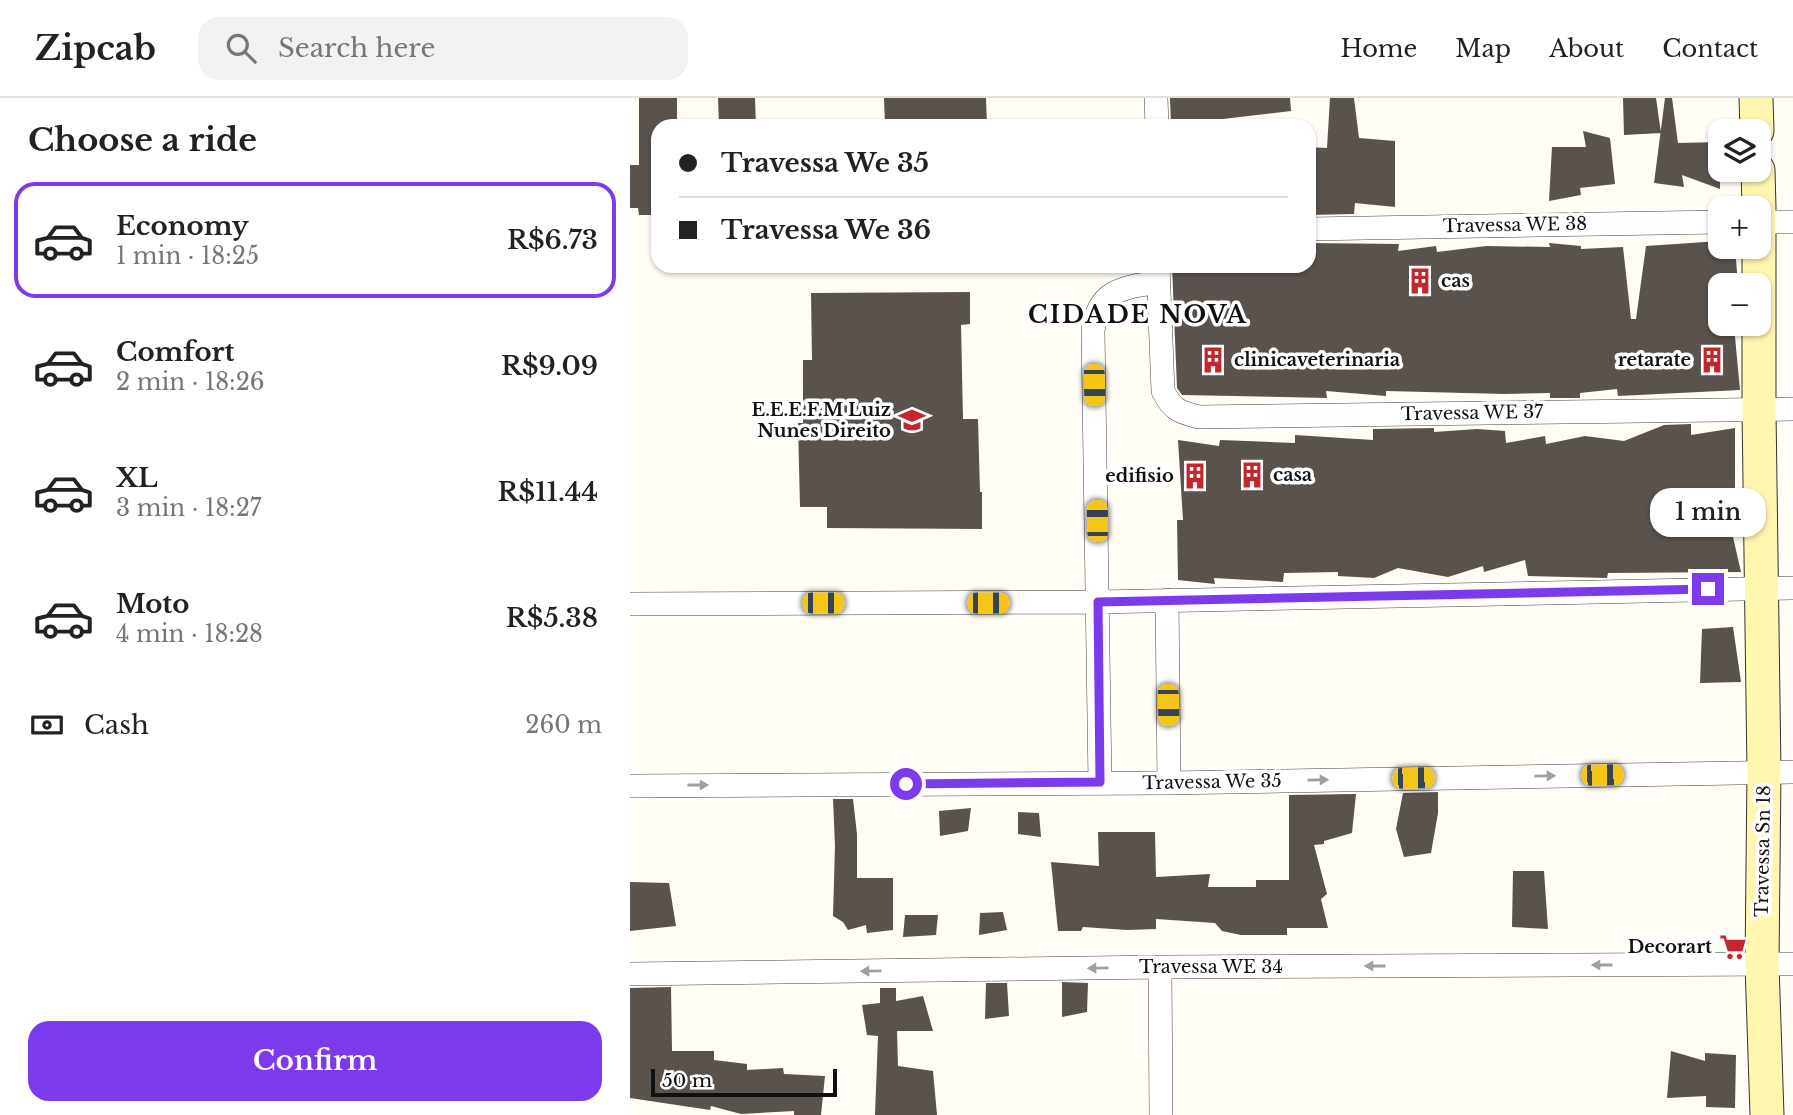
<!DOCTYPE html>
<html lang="en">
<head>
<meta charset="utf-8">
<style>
	:root { --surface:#fff; --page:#f2f2f2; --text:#222; --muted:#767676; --line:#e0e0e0; --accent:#7c3aed }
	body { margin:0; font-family:"Libre Baskerville",serif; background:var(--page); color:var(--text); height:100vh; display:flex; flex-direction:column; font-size:26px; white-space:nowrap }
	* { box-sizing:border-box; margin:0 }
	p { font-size:23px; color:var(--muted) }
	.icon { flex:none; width:38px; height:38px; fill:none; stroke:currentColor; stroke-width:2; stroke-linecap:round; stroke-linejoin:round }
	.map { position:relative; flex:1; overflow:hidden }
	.sheet { display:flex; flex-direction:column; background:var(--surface); width:630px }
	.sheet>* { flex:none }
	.top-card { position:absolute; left:21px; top:21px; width:665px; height:154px; border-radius:21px; box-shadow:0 2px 5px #0004; display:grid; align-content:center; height:154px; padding:0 28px; background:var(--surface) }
	.tools { position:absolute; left:1078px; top:21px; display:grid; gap:14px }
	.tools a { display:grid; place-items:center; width:63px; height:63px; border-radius:14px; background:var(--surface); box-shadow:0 2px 5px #0004; font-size:35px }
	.scale { position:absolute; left:21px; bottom:18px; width:186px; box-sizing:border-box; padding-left:7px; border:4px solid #111; border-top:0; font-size:19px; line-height:24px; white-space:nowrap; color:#111; -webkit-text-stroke:5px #fff; paint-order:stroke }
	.end { position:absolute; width:32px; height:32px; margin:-16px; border:9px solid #7c3aed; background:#fff; box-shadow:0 0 0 4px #fff }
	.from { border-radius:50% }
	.bubble { position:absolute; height:49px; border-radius:21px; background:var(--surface); box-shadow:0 2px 5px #0004; font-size:23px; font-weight:600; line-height:49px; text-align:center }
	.car { position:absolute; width:21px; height:42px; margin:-21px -10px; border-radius:9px; box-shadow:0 0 5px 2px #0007; background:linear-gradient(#f5c518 24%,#345 0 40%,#f5c518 0 76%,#345 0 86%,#f5c518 0) }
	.top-card b { display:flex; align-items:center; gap:24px; height:66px; font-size:26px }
	.top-card b+b { border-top:2px solid var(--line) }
	.top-card i { width:18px; height:18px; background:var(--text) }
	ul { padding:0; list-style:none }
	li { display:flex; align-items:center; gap:21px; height:116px; margin:0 14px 10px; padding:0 14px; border:4px solid transparent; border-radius:21px }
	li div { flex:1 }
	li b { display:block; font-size:26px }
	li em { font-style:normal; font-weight:600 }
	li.selected { border-color:var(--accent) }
	li>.icon { width:63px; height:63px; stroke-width:1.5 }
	h2 { padding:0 28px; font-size:32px; line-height:84px }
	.pay { display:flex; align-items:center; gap:18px; height:77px; padding:0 28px; font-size:26px }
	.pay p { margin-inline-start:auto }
	.cta { display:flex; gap:14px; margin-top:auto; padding:14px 28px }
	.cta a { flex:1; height:80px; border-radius:21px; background:var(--accent); color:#fff; font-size:28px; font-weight:600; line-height:80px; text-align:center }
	header { display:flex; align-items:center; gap:42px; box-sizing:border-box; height:98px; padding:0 35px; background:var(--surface); border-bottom:2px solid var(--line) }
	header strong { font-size:33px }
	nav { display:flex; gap:38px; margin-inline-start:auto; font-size:24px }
	.search { width:490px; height:63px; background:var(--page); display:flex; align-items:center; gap:18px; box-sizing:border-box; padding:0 24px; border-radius:21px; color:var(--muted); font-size:26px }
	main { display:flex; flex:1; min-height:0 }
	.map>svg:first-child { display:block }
</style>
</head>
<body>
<header>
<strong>Zipcab</strong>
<div class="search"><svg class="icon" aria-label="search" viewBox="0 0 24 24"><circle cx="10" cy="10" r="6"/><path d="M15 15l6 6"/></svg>Search here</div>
<nav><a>Home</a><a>Map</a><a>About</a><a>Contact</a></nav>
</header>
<main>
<section class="sheet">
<h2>Choose a ride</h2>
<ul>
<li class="selected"><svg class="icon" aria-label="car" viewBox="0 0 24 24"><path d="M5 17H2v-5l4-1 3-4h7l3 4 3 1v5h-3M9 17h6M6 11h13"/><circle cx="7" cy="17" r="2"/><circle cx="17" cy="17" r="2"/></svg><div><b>Economy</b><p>1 min · 18:25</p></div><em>R$6.73</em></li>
<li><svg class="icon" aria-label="car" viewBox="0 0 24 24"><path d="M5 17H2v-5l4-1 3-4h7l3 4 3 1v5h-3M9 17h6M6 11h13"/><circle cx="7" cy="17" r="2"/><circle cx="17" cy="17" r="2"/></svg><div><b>Comfort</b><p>2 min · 18:26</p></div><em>R$9.09</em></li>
<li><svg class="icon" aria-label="car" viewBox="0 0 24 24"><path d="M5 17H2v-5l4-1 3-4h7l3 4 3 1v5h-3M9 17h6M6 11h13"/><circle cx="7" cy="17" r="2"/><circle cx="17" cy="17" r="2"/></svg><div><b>XL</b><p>3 min · 18:27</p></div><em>R$11.44</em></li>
<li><svg class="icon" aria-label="car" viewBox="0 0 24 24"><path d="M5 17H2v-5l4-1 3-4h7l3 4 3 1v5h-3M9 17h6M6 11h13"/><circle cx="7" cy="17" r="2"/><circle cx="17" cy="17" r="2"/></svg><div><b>Moto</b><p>4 min · 18:28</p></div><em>R$5.38</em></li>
</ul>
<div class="pay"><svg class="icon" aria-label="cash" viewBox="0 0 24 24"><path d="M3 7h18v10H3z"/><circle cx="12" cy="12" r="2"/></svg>Cash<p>260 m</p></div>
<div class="cta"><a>Confirm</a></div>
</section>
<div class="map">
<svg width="1163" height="1017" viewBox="0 0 1163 1017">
	<rect width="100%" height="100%" fill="#fffdf5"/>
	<path fill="#5a524d" d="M9 0H47V28H28V117H9L8 110H0V67H9Z
		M88 0H125L126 28H89Z
		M254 0H356L357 28H255Z
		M540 0H660L661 13 541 27Z
		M700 0H724L729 40 765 43V109L725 105 724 116 679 117V49L697 50Z
		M993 0H1026L1031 35 994 37Z
		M1035 0H1042L1048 45 1090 44V91L1052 77 1054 89 1024 85Z
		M953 33 980 40 985 86 950 90 951 97 919 103 922 49H956Z
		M1090 143V149H1105L1108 187H1090V227L1104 228 1110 292 988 298 987 291 950 295V300H920V295L875 296 756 293V298L696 293 697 300 552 297 547 290 542 168H679V145L769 146 768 153 806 148 807 154 856 148 920 149 919 145 951 148V151L993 149 1001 221H1006L1016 148Z
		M340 194V226L331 227 333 321H348L350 394H352V431L197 430V409H170L168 325H173V262H182L181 195Z
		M1061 326V337L1105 330V404H1095L1111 474 978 475 977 480 898 478 895 462 854 474 853 468 818 479 768 470 744 480 708 478V474L654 475 653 484 584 480 585 486 548 482 547 422H553L548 342 589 348 590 342 665 345V337L743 342V331L804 330V334L847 331 875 333 876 345 915 338 916 346 955 338 994 343 1034 327Z
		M1103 529 1111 584 1070 585 1072 531Z
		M808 694V715L801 755 774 759 766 731 773 695Z
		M726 696 722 735 694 743V746L684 747 697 796 691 801 698 830H657V837H611L592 833 585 825 526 821V831L497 832 453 829 451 833H428L421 764 469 768 468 734H525L526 779 580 776 578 789H626V782H659V697Z
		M203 701H223L227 736V780H263V832L237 835 236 827 218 832 213 824 203 818 205 748Z
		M341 710 338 733 310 738 309 713Z
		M388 714 409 715 411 739 388 736Z
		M883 773H914L918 831 882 829Z
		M0 784 39 785 46 828 0 833Z
		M373 814 377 832 349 837 350 815Z
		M275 817H308L306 837 273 839Z
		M432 884 458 885 457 914 432 919Z
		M356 885H377L379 918 355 921Z
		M41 889 42 953H84V962L117 966V972L153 970 154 976 195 978 191 1017H164V1013L111 1016 81 1008 80 1012 0 1000V890Z
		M250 890H266V903L293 898 303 933H267L268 968 303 973 307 1017H245L248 938 237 937 232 907 250 905Z
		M1041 953 1075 963V955L1106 957 1105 1010 1076 1009V998L1037 1000Z"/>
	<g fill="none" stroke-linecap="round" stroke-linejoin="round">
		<g stroke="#444" stroke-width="24">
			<path id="street" d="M526 0 527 28
				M1129 124H1163
				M679 131 1090 124
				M528 168 533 293C542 311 548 314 569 319L1163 311
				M537 502 539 685
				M0 506 468 504 1163 490
				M470 684 463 233C468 191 493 190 528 184
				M0 688 539 685 1163 674
				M530 869 531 1017
				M0 876 530 869 1163 866"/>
		</g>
		<g stroke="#333" stroke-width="35">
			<path id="secondary" d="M1126 0 1127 33
				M1128 72 1129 110
				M1129 112V312L1134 674 1132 866 1137 1017"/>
		</g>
		<use href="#street" stroke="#fff" stroke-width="23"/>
		<use href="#secondary" stroke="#fff6b0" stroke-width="33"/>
	</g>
	<defs><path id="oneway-solid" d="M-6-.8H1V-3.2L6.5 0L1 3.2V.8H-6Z" transform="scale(1.75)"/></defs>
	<g fill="#a0a0a0">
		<use href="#oneway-solid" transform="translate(915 678) rotate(-1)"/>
		<use href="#oneway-solid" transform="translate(688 682) rotate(-1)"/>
		<use href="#oneway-solid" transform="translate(68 687)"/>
		<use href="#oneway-solid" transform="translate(972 867) rotate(180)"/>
		<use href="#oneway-solid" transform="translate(745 868) rotate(180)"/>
		<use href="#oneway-solid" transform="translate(468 870) rotate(179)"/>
		<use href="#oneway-solid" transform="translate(241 873) rotate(179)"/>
	</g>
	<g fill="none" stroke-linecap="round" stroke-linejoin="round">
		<path stroke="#7c3aed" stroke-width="9" d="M276 686 470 684 468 504 1078 491"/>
	</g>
	<defs>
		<g id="building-bare" transform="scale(2.1)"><path d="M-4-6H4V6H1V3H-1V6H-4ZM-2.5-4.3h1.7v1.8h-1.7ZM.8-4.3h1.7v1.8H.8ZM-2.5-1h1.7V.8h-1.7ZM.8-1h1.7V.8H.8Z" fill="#c4262e" stroke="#fff" stroke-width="2.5" paint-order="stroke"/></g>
		<g id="school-bare" transform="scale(2.1)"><path d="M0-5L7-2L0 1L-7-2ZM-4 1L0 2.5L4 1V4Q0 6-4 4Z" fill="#c4262e" stroke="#fff" stroke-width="2.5" paint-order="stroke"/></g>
		<g id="supermarket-bare" transform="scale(2.1)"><path d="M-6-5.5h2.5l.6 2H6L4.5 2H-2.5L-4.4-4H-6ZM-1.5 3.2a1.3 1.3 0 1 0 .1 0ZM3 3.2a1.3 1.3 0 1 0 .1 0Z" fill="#c4262e" stroke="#fff" stroke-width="2.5" paint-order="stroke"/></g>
	</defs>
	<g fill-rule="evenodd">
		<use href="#building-bare" x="790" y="183"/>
		<use href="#building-bare" x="583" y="262"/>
		<use href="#building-bare" x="1082" y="262"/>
		<use href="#school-bare" x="282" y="322"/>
		<use href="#building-bare" x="622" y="377"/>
		<use href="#building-bare" x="565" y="378"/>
		<use href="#supermarket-bare" x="1103" y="849"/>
	</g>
	<g text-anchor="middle" stroke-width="7" stroke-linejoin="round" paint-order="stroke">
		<g font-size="18" fill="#111" stroke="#fff">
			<text transform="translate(885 127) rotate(-1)" y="6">Travessa WE 38</text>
			<text transform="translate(842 315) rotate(-1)" y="6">Travessa WE 37</text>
			<text transform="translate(582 684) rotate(-1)" y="6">Travessa We 35</text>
			<text transform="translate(1133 753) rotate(-89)" y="6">Travessa Sn 18</text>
			<text x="581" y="875">Travessa WE 34</text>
		</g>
		<g font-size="18" font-weight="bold" fill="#111" stroke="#fff" text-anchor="end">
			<text x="811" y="189" text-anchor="start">cas</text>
			<text x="604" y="268" text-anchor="start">clinicaveterinaria</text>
			<text x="1061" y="268">retarate</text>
			<text x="261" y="318">E.E.E.F.M Luiz<tspan x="261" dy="21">Nunes Direito</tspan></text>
			<text x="643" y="383" text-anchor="start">casa</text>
			<text x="544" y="384">edifisio</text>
			<text x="1082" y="855">Decorart</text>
		</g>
		<g font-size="24" font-weight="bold" letter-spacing="2" fill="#111" stroke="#fff">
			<text x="508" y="225">CIDADE NOVA</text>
		</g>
	</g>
</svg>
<div class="tools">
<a><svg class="icon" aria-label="layers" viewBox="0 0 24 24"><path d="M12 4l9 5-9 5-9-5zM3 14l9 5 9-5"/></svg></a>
<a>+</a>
<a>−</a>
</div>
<div class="scale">50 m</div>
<i class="end from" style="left:276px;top:686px"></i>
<i class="end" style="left:1078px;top:491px"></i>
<div class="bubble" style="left:1020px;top:390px;width:116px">1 min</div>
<i class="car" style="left:464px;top:287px;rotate:179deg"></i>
<i class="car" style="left:467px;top:423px;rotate:359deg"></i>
<i class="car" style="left:193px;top:505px;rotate:90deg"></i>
<i class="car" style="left:358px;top:505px;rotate:90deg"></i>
<i class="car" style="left:538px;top:607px;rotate:179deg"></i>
<i class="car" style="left:972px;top:677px;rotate:89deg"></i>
<i class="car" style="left:783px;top:680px;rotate:89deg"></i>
<div class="top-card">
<b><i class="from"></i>Travessa We 35</b>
<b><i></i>Travessa We 36</b>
</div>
</div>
</main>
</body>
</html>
